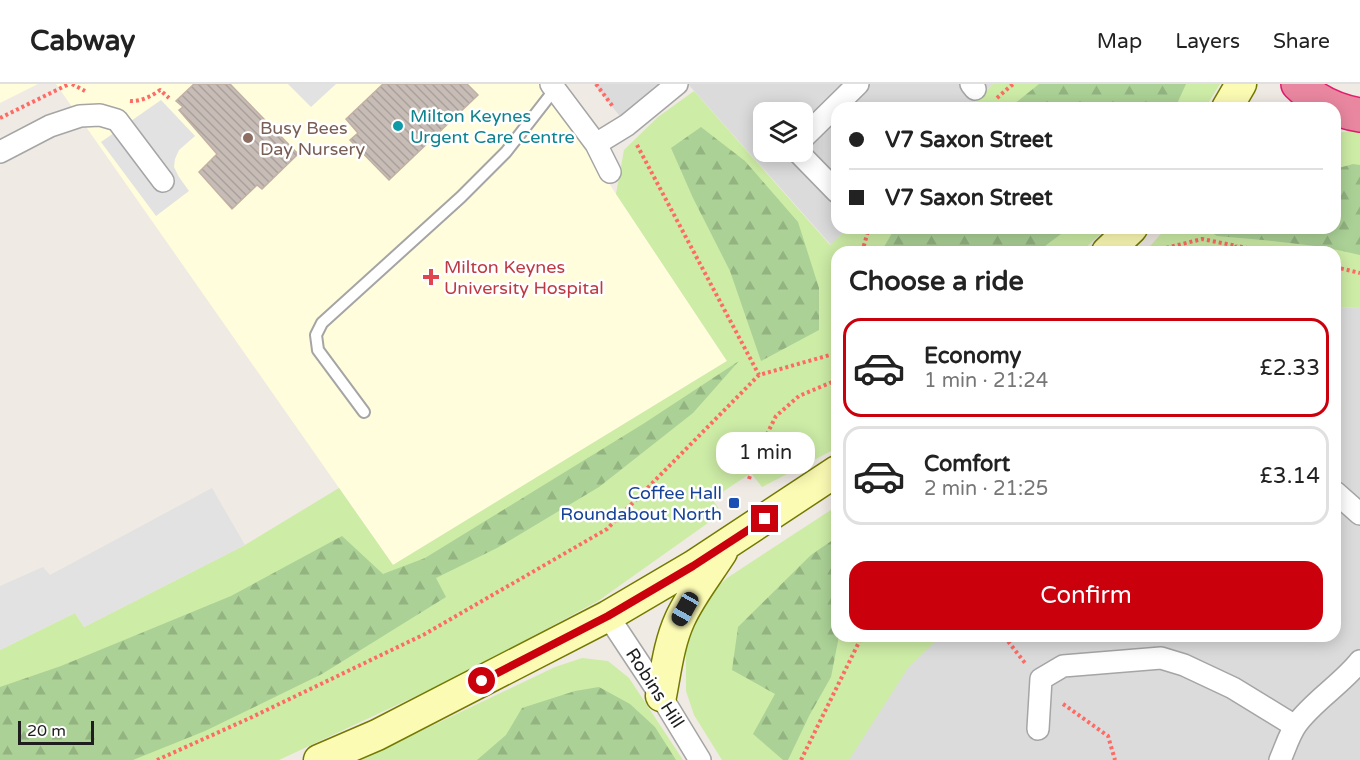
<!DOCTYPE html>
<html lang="en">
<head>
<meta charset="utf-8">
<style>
	:root { --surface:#fff; --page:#f6f6f6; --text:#222; --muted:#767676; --line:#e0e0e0; --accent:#cb000d }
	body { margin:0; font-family:"Varela Round",sans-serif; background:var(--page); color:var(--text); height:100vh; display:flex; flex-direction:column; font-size:22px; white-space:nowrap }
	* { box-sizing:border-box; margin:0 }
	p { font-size:20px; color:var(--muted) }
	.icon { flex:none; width:33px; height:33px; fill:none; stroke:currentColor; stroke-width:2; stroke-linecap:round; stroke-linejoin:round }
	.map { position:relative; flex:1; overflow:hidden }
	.drawer { position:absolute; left:831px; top:162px; width:510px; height:396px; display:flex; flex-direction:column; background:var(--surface); border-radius:18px; box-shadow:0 3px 15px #0003 }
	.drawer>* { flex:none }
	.banner { position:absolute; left:831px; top:18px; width:510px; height:132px; border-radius:18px; box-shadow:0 3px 15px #0003; display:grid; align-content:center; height:132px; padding:0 18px; background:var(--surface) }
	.controls { position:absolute; left:753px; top:18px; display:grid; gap:12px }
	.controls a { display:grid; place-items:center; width:60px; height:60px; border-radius:12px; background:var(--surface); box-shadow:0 3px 15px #0003; font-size:30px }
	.scale { position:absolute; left:18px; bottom:15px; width:76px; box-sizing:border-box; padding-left:6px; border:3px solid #1e1e1e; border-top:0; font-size:16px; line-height:21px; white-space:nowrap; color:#1e1e1e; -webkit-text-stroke:4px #fff; paint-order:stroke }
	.end { position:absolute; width:27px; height:27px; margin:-14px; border:8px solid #cb000d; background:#fff; box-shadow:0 0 0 3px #fff }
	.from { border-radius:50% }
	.bubble { position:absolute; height:42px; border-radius:18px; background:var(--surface); box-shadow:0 3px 15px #0003; font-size:20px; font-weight:600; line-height:42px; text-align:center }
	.car { position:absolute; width:18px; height:36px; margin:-18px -9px; border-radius:8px; box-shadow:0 0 4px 2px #0007; background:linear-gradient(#222 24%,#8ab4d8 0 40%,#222 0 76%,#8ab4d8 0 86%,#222 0) }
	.banner b { display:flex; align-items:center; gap:21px; height:57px; font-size:22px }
	.banner b+b { border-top:2px solid var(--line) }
	.banner i { width:15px; height:15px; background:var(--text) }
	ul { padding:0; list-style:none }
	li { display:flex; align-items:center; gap:18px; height:99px; margin:0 12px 9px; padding:0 6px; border:3px solid var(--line); border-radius:18px }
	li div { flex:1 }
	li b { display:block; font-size:22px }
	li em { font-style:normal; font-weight:600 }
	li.selected { border-color:var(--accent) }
	li>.icon { width:54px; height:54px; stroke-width:1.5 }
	h2 { padding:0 18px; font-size:27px; line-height:72px }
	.button { display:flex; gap:12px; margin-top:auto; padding:12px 18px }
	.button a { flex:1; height:69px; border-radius:18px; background:var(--accent); color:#fff; font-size:24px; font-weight:600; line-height:69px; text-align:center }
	header { display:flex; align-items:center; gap:36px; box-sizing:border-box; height:84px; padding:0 30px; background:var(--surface); border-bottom:2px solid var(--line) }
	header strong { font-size:28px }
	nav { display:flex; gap:33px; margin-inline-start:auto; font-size:21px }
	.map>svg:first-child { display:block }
</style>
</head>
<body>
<header>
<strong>Cabway</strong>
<nav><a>Map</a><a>Layers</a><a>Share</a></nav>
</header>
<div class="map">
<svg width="1360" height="676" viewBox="0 0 1360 676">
	<defs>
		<pattern id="forest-firs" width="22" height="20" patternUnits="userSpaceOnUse" patternTransform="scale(1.5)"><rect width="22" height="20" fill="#abd196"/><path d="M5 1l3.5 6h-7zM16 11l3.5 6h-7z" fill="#93b381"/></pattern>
		<pattern id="building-back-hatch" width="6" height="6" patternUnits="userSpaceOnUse" patternTransform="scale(1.5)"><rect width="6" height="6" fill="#c7bcb6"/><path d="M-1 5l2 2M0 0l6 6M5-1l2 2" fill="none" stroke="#aaa19c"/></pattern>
	</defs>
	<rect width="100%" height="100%" fill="#efeae3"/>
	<path fill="#dcdbdb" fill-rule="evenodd" d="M594 0H676L627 41Z
		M688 0H993L969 24H837V144H848L831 161ZM764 28H802V68H764Z
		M1335 223 1360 224V676H824L921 552H1335Z"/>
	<path fill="#fffddc" d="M0 0H38L0 19Z
		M56 0H543L727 277 393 481Z"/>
	<path fill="#cdeca6" d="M993 0H1220L1205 24H969Z
		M694 7 830 161 848 144H1107L1081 168H837V364L762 403 751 389 712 415 722 429 598 517 461 591 279 676H0V566L75 529 84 543 245 461 339 404 393 481 727 277 616 110 624 66 658 33Z
		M1360 46V224L1335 223V168H1145L1166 144H1335V49Z
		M837 422V552H941L908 584 849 676H722L694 631 686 607V564L693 535 708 512 727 494Z
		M582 574 608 577 629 594 683 676H360L555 583Z"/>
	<path fill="url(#forest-firs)" d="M1039 0H1186L1175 24H1009Z
		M701 43 745 77 798 138 819 204V246L761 277 730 187 693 114 671 64Z
		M1353 80 1360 81V171L1324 163 1263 156 1217 152 1204 144H1335V85Z
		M895 144H1069L1037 168H881Z
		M739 277 693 329 599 403 497 464 436 494 446 513 322 590 205 647 133 676H0V603L61 582 231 512 342 452 383 490 425 474 643 340Z
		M837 453V552H839L831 593 809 632 788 676H783L753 650 775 610 732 586 738 543 811 471Z
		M599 603 630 620 655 643 676 676H477L506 651 522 624 575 607Z"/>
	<path fill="#e2e2e2" d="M288 0H336L311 23Z
		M161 16 195 52 179 66 175 75 174 83 179 93 189 107 156 132 101 58Z
		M212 404 245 461 84 543 75 529 0 566V502L43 483 50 491Z"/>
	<path fill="url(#building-back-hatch)" stroke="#c2b0a5" stroke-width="1.5" d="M194 0H230L298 70 262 105 257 101 232 125 199 88 217 70 179 26 183 23 176 17Z
		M383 0H467L478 11 389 96 350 56 358 49 346 35Z"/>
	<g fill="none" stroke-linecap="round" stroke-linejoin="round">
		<g stroke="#a5a5a5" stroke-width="14">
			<path id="lane" d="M364 328 318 266 316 251 322 239 461 113 506 68 555 5"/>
		</g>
		<g stroke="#a5a5a5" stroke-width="24">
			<path id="street" d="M551 0 596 60 610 88
				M971 0 975 5
				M802 55 858 0
				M596 60 627 41 677 0
				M0 68 50 42 80 32 100 31 117 36 163 97
				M798 68 837 108
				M1335 408 1360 430
				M608 532 661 612 700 676
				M1038 645 1041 595 1063 582 1161 574 1184 581 1233 604 1295 642
				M1280 676C1285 665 1289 651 1296 641 1312 618 1342 600 1360 577"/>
		</g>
		<g stroke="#747900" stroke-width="33">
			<path id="secondary" d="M1227 24 1241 0
				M1107 168 1132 144
				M661 612C666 586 669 559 680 535 691 511 708 490 722 468
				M319 676 377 651 608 532 693 482 837 387"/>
		</g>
		<g stroke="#e11c6d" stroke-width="36">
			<path id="highway" d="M1298 0C1315 17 1336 27 1360 31"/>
		</g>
		<path stroke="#ff6a64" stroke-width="4" stroke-dasharray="3 3" stroke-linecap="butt" d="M72 0 85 7
			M596 0 614 24
			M997 14 1013 0
			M130 17C140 18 152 12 160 6L169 14
			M0 34 69 0
			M637 61 759 291
			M862 168 869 144
			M1155 168 1158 166 1202 155 1237 162
			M1230 168 1237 162 1266 168
			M1335 183 1360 189
			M749 395 757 370 776 332 799 312 837 296
			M1006 552 1007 556 1025 579
			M1063 620 1108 652 1115 676
			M157 676 250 634 425 550 607 445 759 291 837 269
			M801 676 862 552"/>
		<use href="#lane" stroke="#fff" stroke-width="10"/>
		<use href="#street" stroke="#fff" stroke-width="21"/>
		<use href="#secondary" stroke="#fcfbb4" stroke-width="30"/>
		<use href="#highway" stroke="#ea87a0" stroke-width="33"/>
	</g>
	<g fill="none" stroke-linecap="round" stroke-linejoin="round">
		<path stroke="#cb000d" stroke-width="8" d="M482 597 608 532 693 482 765 435"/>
	</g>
	<circle fill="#0f9aa8" stroke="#fff" stroke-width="2" cx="398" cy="42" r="6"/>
	<circle fill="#8d6e63" stroke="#fff" stroke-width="2" cx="248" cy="54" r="6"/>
	<path fill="#e0444e" stroke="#fff" stroke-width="2" d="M428 184h6v6h6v6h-6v6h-6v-6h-6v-6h6z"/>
	<rect fill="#1a4fb4" stroke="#fff" stroke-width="2" x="728" y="413" width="12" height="12" rx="3"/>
	<g text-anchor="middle" stroke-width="5" stroke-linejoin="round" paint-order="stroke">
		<g font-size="18" fill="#0d838f" stroke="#fff" text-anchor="start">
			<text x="410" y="38">Milton Keynes<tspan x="410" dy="21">Urgent Care Centre</tspan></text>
		</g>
		<g font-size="18" fill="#785e54" stroke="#fff" text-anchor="start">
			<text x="260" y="50">Busy Bees<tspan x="260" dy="21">Day Nursery</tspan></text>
		</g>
		<g font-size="18" fill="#be3a42" stroke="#fff" text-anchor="start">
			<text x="444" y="189">Milton Keynes<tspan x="444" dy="21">University Hospital</tspan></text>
		</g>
		<g font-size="18" fill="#164399" stroke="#fff" text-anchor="end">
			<text x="722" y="415">Coffee Hall<tspan x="722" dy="21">Roundabout North</tspan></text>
		</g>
		<g font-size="18" fill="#1e1e1e" stroke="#fff">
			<text transform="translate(655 604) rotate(57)" y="6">Robins Hill</text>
		</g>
	</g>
</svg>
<div class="controls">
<a><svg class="icon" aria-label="layers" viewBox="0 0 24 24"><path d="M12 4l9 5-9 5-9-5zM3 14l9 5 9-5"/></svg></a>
</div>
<div class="scale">20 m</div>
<i class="end from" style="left:482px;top:597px"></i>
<i class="end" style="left:765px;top:435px"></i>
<div class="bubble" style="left:716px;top:348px;width:99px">1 min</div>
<i class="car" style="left:685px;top:525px;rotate:209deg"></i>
<div class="banner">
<b><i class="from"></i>V7 Saxon Street</b>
<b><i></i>V7 Saxon Street</b>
</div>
<section class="drawer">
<h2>Choose a ride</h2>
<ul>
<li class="selected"><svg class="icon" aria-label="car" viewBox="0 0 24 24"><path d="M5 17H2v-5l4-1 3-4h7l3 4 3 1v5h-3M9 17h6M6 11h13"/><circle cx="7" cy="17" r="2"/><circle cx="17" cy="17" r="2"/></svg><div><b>Economy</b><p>1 min · 21:24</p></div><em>£2.33</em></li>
<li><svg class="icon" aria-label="car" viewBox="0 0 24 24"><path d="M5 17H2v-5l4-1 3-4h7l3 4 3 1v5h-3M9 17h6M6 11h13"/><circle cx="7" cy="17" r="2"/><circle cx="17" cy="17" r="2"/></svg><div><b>Comfort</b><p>2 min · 21:25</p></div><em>£3.14</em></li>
</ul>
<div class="button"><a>Confirm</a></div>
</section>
</div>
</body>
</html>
